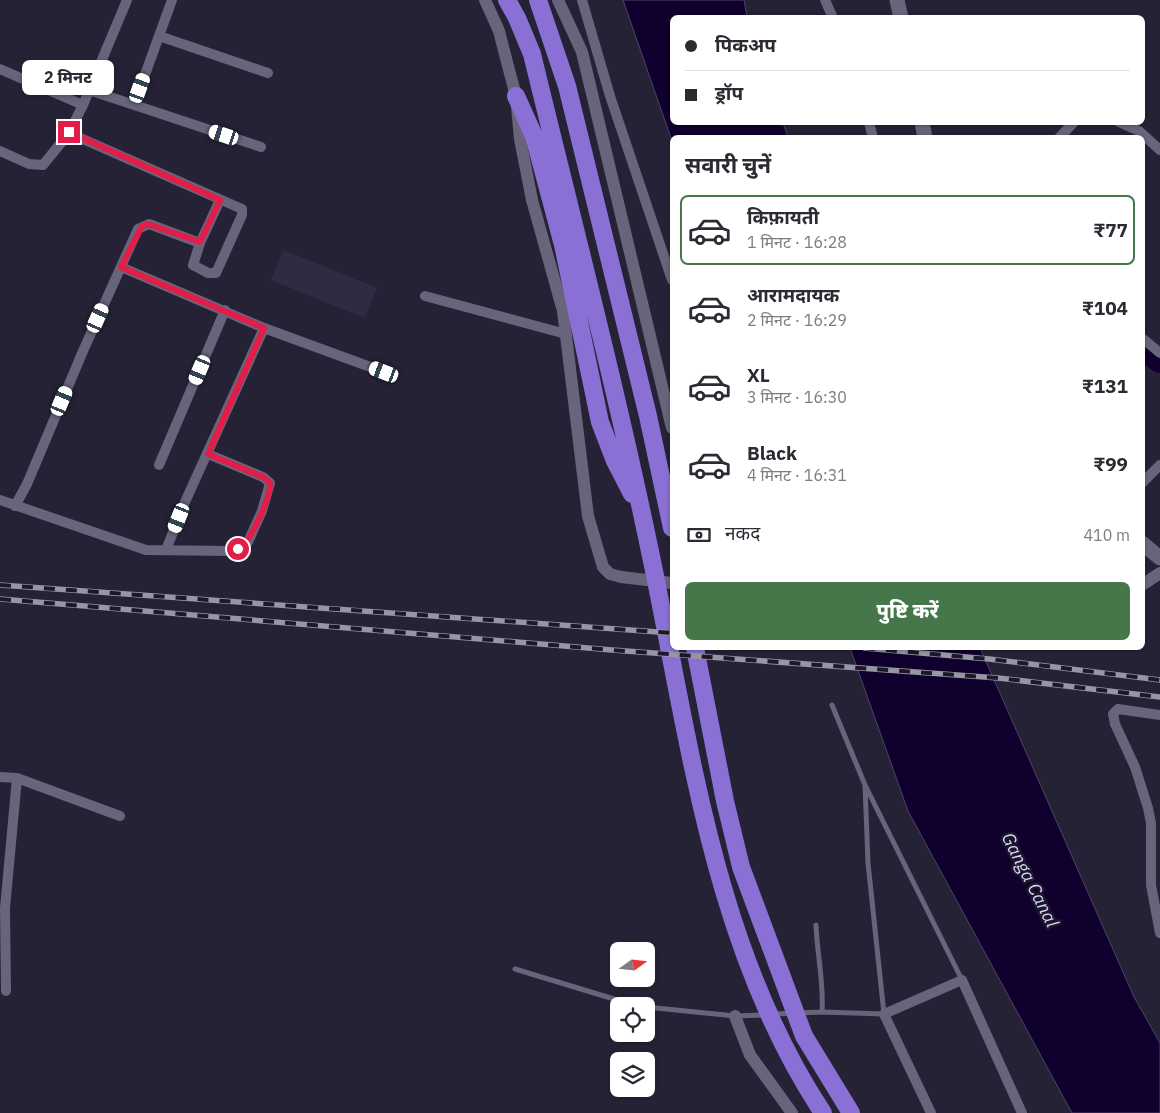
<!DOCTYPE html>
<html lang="hi">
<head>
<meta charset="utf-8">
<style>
	:root { --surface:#fff; --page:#f7f7f7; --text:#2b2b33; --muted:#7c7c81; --line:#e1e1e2; --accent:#46774a }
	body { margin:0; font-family:"IBM Plex Sans","Noto Sans Devanagari",sans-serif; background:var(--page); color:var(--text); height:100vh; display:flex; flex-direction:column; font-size:19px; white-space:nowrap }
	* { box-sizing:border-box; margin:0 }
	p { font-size:16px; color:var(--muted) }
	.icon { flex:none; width:28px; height:28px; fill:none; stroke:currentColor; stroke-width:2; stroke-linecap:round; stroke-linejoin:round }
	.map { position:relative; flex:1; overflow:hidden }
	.drawer { position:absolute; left:670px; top:135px; width:475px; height:515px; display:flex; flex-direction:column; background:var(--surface); border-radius:8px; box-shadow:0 1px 4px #0004 }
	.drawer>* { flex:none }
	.top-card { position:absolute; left:670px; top:15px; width:475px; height:110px; border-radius:8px; box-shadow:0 1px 4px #0004; display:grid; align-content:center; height:110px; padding:0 15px; background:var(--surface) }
	.needle { width:32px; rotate:75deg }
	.controls { position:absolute; left:610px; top:942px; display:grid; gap:10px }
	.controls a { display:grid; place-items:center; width:45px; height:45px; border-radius:8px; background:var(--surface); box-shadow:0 1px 4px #0004; font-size:25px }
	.end { position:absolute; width:22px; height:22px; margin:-11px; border:6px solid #e11d48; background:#fff; box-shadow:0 0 0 2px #fff }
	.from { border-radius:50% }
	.bubble { position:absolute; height:35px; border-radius:8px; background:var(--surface); box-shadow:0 1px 4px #0004; font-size:16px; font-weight:800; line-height:35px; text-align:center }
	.car { position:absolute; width:15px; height:30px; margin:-15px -8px; border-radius:6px; box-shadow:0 0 4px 1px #0007; background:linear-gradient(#fff 24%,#345 0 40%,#fff 0 76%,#345 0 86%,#fff 0) }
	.top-card b { display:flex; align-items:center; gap:18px; height:48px; font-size:19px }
	.top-card b+b { border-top:1px solid var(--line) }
	.top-card i { width:12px; height:12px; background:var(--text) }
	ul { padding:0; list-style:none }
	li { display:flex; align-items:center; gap:15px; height:70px; margin:0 10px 8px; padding:0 5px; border:2px solid transparent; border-radius:8px }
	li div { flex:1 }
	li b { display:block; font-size:19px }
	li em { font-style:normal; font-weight:800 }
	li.selected { border-color:var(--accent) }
	li>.icon { width:45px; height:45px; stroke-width:1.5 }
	h2 { padding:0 15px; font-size:22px; line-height:60px }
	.pay { display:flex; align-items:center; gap:12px; height:55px; padding:0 15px; font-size:19px }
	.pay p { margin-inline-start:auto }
	.action { display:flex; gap:10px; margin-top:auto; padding:10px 15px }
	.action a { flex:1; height:58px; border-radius:8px; background:var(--accent); color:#fff; font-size:20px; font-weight:800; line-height:58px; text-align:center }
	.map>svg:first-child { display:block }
</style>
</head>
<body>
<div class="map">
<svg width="1160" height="1113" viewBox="0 0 1160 1113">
	<rect width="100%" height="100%" fill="#252235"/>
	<path fill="#302b43" d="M283 250 377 288 365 318 271 280Z"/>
	<path fill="#10002d" stroke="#4e4366" d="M623 0H744L747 17 672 18V122L783 123 788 137 672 138V141Z
		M850 648H980L1134 997 1160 1043V1113H1072L908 811Z"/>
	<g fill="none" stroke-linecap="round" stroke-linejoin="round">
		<path stroke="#10002d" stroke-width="22" d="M1142 349 1160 362"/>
		<path stroke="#68647b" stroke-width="5" d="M832 705 865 785 962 980
			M816 925C817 954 824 982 822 1012
			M515 969 637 1006
			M646 1007 735 1016 765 1015
			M774 1014 822 1012 884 1014 868 863 865 785"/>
		<path stroke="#68647b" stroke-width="10" d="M127 0 83 105 69 133 242 209V215L216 273H208L193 265 200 243
			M582 0 610 96 672 280
			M825 0 833 18
			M159 36 268 73
			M0 69 83 105
			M89 90 261 147
			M134 105 172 0
			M869 122 873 138
			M1119 122 1139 131 1160 150
			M1059 138 1074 122
			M0 151 29 164 43 165 69 133
			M121 267 264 328 185 502 166 550
			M425 296 566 334
			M264 328 384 372
			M1142 338 1160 353
			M159 465 225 310
			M1142 483 1160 465
			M0 500 146 550 231 551 243 547 248 542 262 511 270 483 263 477 208 454
			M15 506 27 484 83 351 138 229 149 224 200 243 220 200
			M1160 715 1118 709 1113 714 1115 724 1135 767 1148 808 1151 823V885L1160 933
			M0 777 17 778 120 816
			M6 991 5 908 17 778
			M931 1113 884 1014 962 980 1022 1113"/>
		<path stroke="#68647b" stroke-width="12" d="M485 0 499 31 508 66 516 96 520 139 532 200 563 311 588 516 603 567 610 574 621 577 672 583
			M558 0 582 52 672 428
			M1142 585 1160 573
			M735 1016 750 1055 792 1113"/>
		<path stroke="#68647b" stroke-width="15" d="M897 0 901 18
			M922 122 925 138
			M1142 543 1160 558"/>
		<path stroke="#8a70d4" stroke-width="18" d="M507 0 517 18 532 54C573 223 617 391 652 561 691 749 715 950 823 1113
			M538 0 567 86 648 416 672 528
			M516 96 534 136 563 245 600 422 615 461 632 494
			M695 648 725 801 741 867 804 1036 851 1113"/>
		<g stroke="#9895a5" stroke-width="5.5">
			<path id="rail" d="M0 585 672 633
				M0 599 612 650 998 678 1160 697
				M864 648 989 659 1160 680"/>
		</g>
		<use href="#rail" stroke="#1c182a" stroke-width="4" stroke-dasharray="11" stroke-linecap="butt"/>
	</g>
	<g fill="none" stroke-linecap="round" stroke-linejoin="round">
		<path stroke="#e11d48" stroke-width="6" d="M69 132 220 200 200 242 148 224 142 226 121 267 264 328 208 454 263 477 270 483C271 496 250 544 238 549"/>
	</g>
	<g text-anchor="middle" stroke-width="5" stroke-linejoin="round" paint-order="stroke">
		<g font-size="18" font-style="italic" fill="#dbd4fe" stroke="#1c182a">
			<text transform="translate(1030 880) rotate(63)" y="6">Ganga Canal</text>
		</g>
	</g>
</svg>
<div class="controls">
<a><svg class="needle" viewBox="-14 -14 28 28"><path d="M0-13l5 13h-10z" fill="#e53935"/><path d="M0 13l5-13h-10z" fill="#7c7c81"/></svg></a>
<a><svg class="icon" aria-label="locate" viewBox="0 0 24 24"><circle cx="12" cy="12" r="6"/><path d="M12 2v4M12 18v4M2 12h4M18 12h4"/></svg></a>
<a><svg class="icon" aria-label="layers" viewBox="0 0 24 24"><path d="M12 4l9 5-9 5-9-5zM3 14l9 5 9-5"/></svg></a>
</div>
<i class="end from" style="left:238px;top:549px"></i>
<i class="end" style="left:69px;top:132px"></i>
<div class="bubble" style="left:22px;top:60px;width:92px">2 मिनट</div>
<i class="car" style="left:140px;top:88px;rotate:20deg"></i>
<i class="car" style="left:224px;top:135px;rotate:288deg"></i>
<i class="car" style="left:98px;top:318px;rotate:24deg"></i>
<i class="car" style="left:200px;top:370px;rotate:203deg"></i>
<i class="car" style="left:384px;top:372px;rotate:291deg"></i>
<i class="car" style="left:62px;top:401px;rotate:23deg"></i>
<i class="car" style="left:179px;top:518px;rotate:202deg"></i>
<div class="top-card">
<b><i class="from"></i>पिकअप</b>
<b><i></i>ड्रॉप</b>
</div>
<section class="drawer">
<h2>सवारी चुनें</h2>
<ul>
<li class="selected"><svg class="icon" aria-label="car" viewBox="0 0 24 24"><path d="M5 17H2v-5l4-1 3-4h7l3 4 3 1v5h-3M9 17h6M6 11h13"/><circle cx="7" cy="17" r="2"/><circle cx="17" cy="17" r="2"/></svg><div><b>किफ़ायती</b><p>1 मिनट · 16:28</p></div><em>₹77</em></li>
<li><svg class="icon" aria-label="car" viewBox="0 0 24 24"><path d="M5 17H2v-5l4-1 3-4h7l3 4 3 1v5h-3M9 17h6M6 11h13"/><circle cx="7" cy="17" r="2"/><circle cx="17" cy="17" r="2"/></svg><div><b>आरामदायक</b><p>2 मिनट · 16:29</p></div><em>₹104</em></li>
<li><svg class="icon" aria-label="car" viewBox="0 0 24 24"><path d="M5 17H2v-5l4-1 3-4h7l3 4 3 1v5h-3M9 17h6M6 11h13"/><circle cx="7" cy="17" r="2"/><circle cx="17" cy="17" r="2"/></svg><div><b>XL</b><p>3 मिनट · 16:30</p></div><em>₹131</em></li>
<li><svg class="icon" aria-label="car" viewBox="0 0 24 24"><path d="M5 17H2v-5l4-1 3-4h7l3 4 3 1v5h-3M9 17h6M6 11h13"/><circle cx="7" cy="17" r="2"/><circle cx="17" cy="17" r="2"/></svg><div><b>Black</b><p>4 मिनट · 16:31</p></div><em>₹99</em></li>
</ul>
<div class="pay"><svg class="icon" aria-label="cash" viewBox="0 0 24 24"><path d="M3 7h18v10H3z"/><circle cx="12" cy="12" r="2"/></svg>नकद<p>410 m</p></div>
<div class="action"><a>पुष्टि करें</a></div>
</section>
</div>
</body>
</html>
